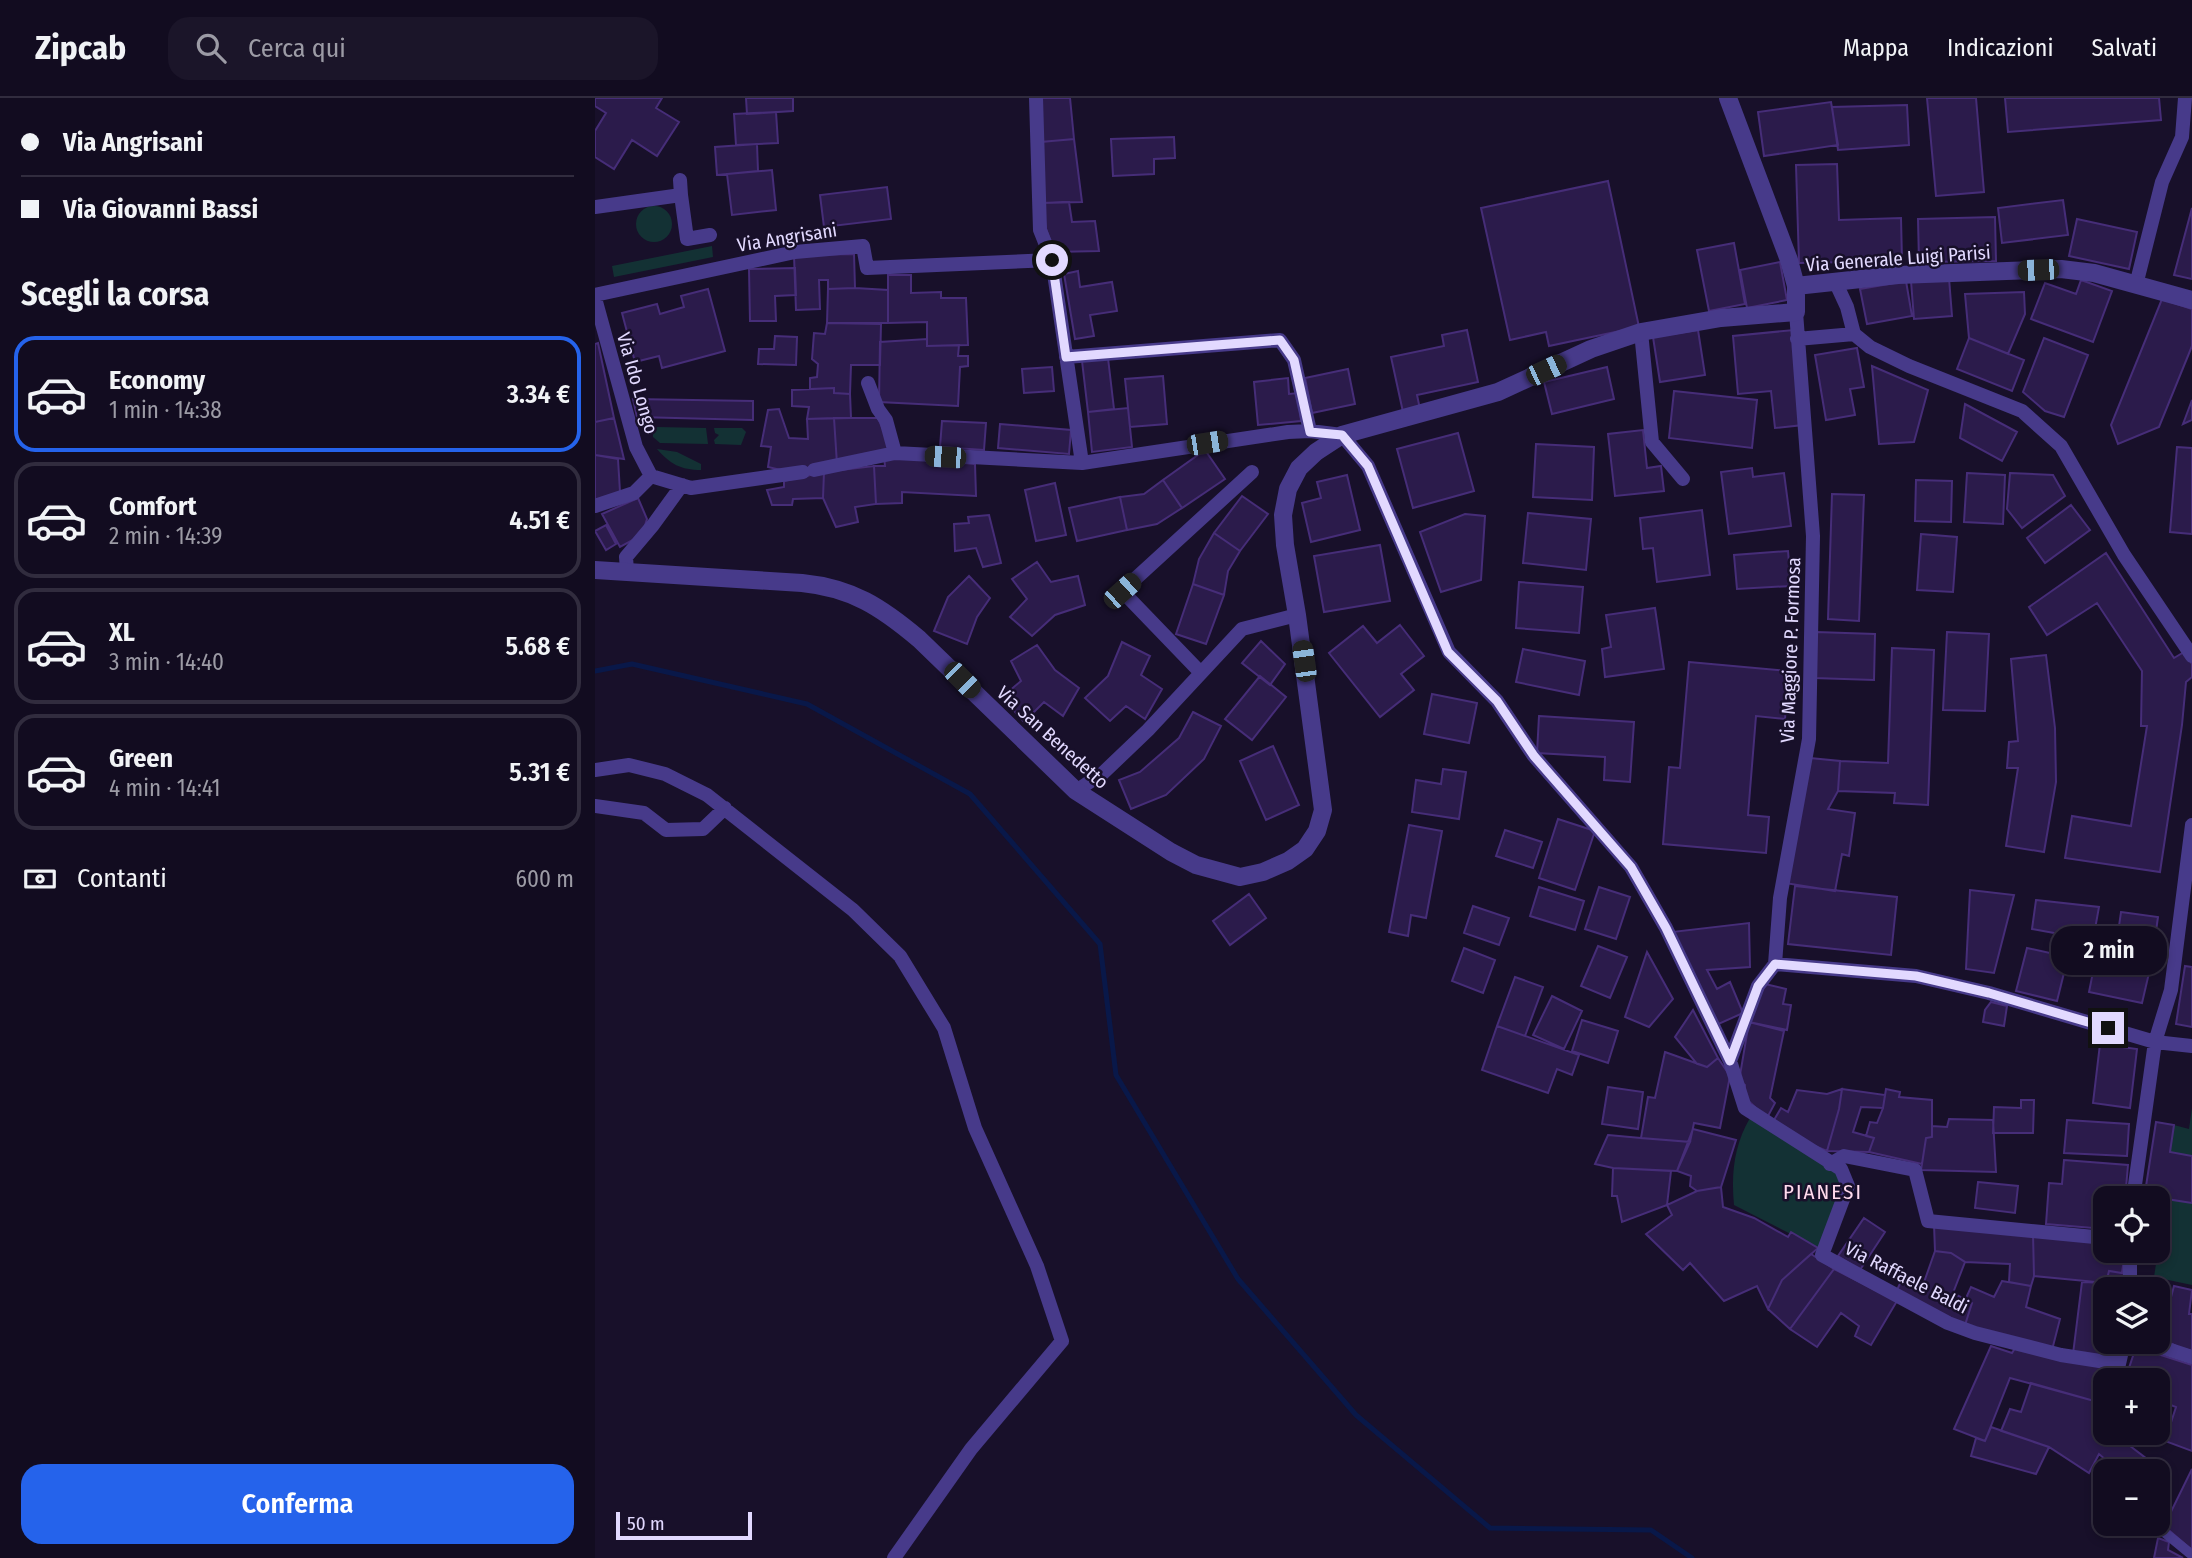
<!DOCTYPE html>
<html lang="it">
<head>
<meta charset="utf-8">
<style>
	:root { --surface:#120c20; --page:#1b1529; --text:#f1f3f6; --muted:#9c9ba5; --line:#312c3e; --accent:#2563eb }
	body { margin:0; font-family:"Fira Sans Condensed",sans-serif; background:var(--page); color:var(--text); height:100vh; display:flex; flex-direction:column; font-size:26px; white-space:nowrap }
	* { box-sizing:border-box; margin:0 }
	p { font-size:23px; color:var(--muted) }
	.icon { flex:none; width:38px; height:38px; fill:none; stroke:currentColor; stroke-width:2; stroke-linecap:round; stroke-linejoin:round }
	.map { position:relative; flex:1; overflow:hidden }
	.drawer { display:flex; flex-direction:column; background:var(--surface); width:595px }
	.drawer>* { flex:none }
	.top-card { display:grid; align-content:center; height:154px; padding:0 21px; background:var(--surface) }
	.buttons { position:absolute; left:1498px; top:1088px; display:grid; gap:14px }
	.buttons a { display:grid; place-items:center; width:77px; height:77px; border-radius:14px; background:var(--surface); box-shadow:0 4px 10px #0003,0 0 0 2px var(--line); font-size:35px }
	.scale { position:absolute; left:21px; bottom:18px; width:136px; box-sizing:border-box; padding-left:7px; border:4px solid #e2d9ff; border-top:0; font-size:19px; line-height:24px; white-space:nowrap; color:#e2d9ff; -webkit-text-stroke:5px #18102a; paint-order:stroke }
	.end { position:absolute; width:32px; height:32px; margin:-16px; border:9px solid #e2d9ff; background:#111; box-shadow:0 0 0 4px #111 }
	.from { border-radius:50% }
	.bubble { position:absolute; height:49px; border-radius:21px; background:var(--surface); box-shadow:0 4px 10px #0003,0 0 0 2px var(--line); font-size:23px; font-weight:600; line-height:49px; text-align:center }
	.car { position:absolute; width:21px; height:42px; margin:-21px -10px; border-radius:9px; box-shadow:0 0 5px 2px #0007; background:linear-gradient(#222 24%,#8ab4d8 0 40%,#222 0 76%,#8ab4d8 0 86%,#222 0) }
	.top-card b { display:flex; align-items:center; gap:24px; height:66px; font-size:26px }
	.top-card b+b { border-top:2px solid var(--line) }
	.top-card i { width:18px; height:18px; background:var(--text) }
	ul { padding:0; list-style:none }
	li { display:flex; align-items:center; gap:21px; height:116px; margin:0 14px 10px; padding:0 7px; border:4px solid var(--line); border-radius:21px }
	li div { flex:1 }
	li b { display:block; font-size:26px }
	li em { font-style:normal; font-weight:600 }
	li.current { border-color:var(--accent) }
	li>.icon { width:63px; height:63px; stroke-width:1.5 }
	h2 { padding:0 21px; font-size:32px; line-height:84px }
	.pay { display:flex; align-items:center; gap:18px; height:77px; padding:0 21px; font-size:26px }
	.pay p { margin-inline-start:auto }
	.action { display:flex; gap:14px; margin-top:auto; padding:14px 21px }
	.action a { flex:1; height:80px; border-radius:21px; background:var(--accent); color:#fff; font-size:28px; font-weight:600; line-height:80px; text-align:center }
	header { display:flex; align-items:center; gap:42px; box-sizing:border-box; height:98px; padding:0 35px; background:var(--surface); border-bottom:2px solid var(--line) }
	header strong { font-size:33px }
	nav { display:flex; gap:38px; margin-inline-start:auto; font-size:24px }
	.search { width:490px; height:63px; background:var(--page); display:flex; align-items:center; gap:18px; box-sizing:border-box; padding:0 24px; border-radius:21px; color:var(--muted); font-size:26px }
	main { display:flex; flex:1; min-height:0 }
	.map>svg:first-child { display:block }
</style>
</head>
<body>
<header>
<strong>Zipcab</strong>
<div class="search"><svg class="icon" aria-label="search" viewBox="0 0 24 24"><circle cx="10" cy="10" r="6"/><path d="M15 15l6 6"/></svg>Cerca qui</div>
<nav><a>Mappa</a><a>Indicazioni</a><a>Salvati</a></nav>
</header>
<main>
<section class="drawer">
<div class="top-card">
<b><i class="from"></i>Via Angrisani</b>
<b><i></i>Via Giovanni Bassi</b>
</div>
<h2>Scegli la corsa</h2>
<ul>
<li class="current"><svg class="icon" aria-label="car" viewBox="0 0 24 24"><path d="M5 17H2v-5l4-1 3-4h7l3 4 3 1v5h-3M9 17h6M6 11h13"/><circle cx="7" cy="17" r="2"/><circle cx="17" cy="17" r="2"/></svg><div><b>Economy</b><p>1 min · 14:38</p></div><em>3.34 €</em></li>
<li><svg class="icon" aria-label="car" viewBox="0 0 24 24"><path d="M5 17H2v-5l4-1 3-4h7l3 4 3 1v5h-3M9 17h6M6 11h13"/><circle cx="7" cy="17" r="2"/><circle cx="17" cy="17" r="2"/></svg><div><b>Comfort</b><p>2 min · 14:39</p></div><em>4.51 €</em></li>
<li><svg class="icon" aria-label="car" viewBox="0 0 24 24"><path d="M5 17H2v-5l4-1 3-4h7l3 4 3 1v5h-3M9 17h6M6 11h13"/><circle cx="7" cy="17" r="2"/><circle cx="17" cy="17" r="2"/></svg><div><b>XL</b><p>3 min · 14:40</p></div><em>5.68 €</em></li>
<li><svg class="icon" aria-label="car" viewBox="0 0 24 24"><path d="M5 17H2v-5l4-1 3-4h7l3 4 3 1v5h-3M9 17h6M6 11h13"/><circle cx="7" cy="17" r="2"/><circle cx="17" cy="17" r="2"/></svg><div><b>Green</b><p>4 min · 14:41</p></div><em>5.31 €</em></li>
</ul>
<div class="pay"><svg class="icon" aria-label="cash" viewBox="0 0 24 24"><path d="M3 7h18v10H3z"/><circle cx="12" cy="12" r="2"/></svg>Contanti<p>600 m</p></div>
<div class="action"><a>Conferma</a></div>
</section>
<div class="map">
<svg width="1597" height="1460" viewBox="0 0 1597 1460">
	<rect width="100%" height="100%" fill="#18102a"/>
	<path fill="#133134" d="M41 126a18 18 0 1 1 36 0a18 18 0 1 1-36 0Z
		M117 148 118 159 19 179 17 168Z
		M62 329 111 330 113 346 65 345 58 339V332Z
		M119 330H147L151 334 146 347 120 346 119 342 124 337 120 335Z
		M62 351 82 354 106 366V372C86 372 75 366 62 351Z
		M1597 1010V1058L1575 1054 1579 1027 1594 1031Z
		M1155 1020 1246 1071 1252 1088 1229 1153 1139 1107C1136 1076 1139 1047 1155 1020Z
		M1571 1101 1597 1105V1187L1559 1179Z"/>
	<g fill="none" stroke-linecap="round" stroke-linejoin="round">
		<path stroke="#091849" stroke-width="5" d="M0 573 37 566 212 606 375 696 505 846 521 977 643 1181 761 1317 895 1430 1056 1432 1097 1460"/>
	</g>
	<path fill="#2b1b4b" stroke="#462d78" stroke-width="2" d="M0 0H67L61 10 84 24 62 58 37 42 19 71 0 59V33L11 15 0 8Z
		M151 0H198V13L152 16Z
		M442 0H475L479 41 446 44Z
		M1332 0H1381L1389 94 1341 98Z
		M1410 0H1564L1566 22 1413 34Z
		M1236 4 1243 47 1169 58 1163 14Z
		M1312 7 1314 47 1243 52 1237 9Z
		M181 14 183 45 141 47 139 16Z
		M579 39 580 60 559 61V76L518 78 516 41Z
		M479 41 487 104 447 105 446 44Z
		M162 46 163 73 122 77 120 49Z
		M1242 66 1244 122 1306 120 1307 163 1204 165 1201 67Z
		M177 72 181 112 137 117 132 76Z
		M1013 83 1044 229 954 248 951 234 915 242 886 110Z
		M292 89 296 121 229 129 225 97Z
		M1468 102 1473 137 1407 145 1403 110Z
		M474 104 477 124 500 123 504 153 459 154 451 131 447 105Z
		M1597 110V181L1579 177Z
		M1400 119 1401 163 1324 164 1323 121Z
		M1482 121 1542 134 1534 171 1474 158Z
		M1139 145 1150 206 1114 213 1102 152Z
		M259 156 260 190 233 191V182H224L225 211 201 212 199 157Z
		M1185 164 1192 202 1152 210 1145 172Z
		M200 170 201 197 180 198 181 223H155L154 171Z
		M483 173 485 189 517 184 522 213 495 217 499 238 480 241 469 176Z
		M293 177H316V195L346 194V200H371L373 247 332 248V224L293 225Z
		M1354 180 1357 218 1319 221 1316 183Z
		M1486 182 1517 193 1498 244 1436 221 1450 185 1481 196Z
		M1311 183 1317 218 1272 226 1265 191Z
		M260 190 293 192V225H232L233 191Z
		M113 191 130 253 67 270 64 258 40 264 27 215 62 206 65 216 89 209 86 198Z
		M1429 194 1430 216 1413 256 1374 240 1370 196Z
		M1567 201 1597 211V248L1564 329 1523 346 1516 327Z
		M232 225 286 226 285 267H256L255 296 239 295V290L215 291V280L222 279 223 266 217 261 219 235 230 236Z
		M872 232 883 284 822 297 825 311 808 314 796 259 849 248 847 237Z
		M1103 232 1110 277 1065 284 1058 239Z
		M1199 232 1208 327 1180 330 1176 293 1143 296 1138 238Z
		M180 238 202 239 201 267 163 266 164 251H179Z
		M1374 240 1429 262 1417 293 1362 271Z
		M1449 240 1493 257 1469 319 1450 313 1428 294Z
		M332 241V248L364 247 363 258H373V268L365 269 363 308 284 304 285 244Z
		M3 245 19 320 0 324V246Z
		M1262 250 1269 289 1255 291 1260 317 1231 322 1220 257Z
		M513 260 519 311 493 314 487 263Z
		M1277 268 1333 292 1319 344 1284 346Z
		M457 269 459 293 429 295 427 271Z
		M1012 269 1019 301 957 316 949 284Z
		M753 271 760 306 717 315 710 280Z
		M568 278 572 326 535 329 530 281Z
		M693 280 694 296 703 295 706 323 663 327 659 284Z
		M239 290V295L255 296 256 320 212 321 214 309 197 308V292Z
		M1079 293 1162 302 1157 350 1074 340Z
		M38 301 158 303V322L42 319Z
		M1597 302V322L1588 326Z
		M1370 306 1422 334 1407 363 1365 340Z
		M533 310 537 349 497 354 493 314Z
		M184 311 194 340 213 341 212 321 239 320 242 366 190 373 173 369 176 349 166 348 173 312Z
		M19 320 29 361 0 357V324Z
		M239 320H283L297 352 242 366Z
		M347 323 391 325 389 352 345 349Z
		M405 326 476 332 474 356 403 350Z
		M1048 332 1052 370 1066 368 1069 393 1020 398 1013 336Z
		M863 335 879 393 818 410 802 351Z
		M941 346 999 349 997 402 938 399Z
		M1582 349 1597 350V436L1575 434Z
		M610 352 630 381 587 410 568 382Z
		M0 357 23 361 25 394 0 402Z
		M289 358 380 366 381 398 307 394V405L281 406 279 368H290Z
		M279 368 281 406 260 409 263 424 241 429 228 400 229 374Z
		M1157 370 1158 379 1189 375 1196 428 1134 436 1126 374Z
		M229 374 228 400 198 401 197 407H177L172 392 189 389V383Z
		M1372 375 1410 377 1408 426 1369 424Z
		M1415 375 1458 377 1470 398 1427 430 1412 411Z
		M752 377 765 432 716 444 707 405 726 400 722 384Z
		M568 382 587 410 562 426 532 432 525 399 549 396Z
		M1321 382 1357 383 1356 424 1320 423Z
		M460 385 471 437 441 443 430 392Z
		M1237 396 1269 397 1264 523 1233 521Z
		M647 398 673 416 645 453 619 435Z
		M525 399 532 432 482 443 474 410Z
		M43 400 52 421 47 437 25 449 7 416Z
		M1476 407 1495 432 1450 465 1432 440Z
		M1107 412 1115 477 1062 484 1058 450 1048 451 1045 420Z
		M933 415 996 421 991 472 928 465Z
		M870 416 890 418 886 482 846 494 825 434Z
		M394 417 406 465 388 469 381 450 360 453 359 426 374 425 373 419Z
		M11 427 21 446 11 452 0 433Z
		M619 435 645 453 633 473 629 497 598 486 604 461Z
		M1326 436 1362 439 1358 494 1322 492Z
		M785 447 795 503 729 514 719 458Z
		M1193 453 1196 488 1142 491 1139 457Z
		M1511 455 1579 560 1589 554 1597 566V579L1591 584 1587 627 1565 774 1470 760 1477 718 1536 728 1552 628H1546L1547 573 1502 505 1452 537 1434 509Z
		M442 464 456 484 483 478 490 507 460 517 437 538 415 519 432 501 417 481Z
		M374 478 395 500 382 519 372 546 339 533 353 499Z
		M924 484 988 489 984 535 921 530Z
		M598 486 629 497 611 546 581 536Z
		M1060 510 1069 571 1010 579 1007 551 1016 549 1011 517Z
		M805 527 829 558 806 576 819 592 785 619 734 555 768 528 782 545Z
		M1221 534 1280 536 1279 582 1219 580Z
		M1352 534 1394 536 1390 613 1348 612Z
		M666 543 690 566 675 587 647 565Z
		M527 544 555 558 546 577 567 591 550 621 531 608 515 623 490 600 513 578Z
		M442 547 460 572 484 590 468 618 449 604 429 624 407 599 426 583 416 563Z
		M1297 550 1339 552 1333 707 1299 705 1300 695 1243 693 1245 663 1293 665Z
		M928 551 990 563 984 597 921 584Z
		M1451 557 1460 630 1461 684 1449 754 1411 748 1423 670H1412L1414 644 1423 643 1416 561Z
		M1094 564 1194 573 1190 621 1161 618 1153 717 1174 719 1171 755 1068 746 1074 669 1085 670Z
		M665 578 691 599 657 642 630 621Z
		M837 596 882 605 874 645 829 636Z
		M598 614 626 628 609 661 571 697 536 711 524 682 545 674 584 640Z
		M944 618 1039 624 1035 684 1009 682 1010 659 942 655Z
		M678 648 704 707 671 722 645 663Z
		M1215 660 1245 663 1243 693 1233 711 1260 715 1254 758 1247 756 1240 793 1190 785Z
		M848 671 871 674 864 721 817 714 821 682 846 686Z
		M963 721 1000 733 980 792 944 780Z
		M814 727 847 733 831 820 816 817 813 838 794 834Z
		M910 732 947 744 938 770 901 758Z
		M1200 788 1302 799 1296 857 1193 846Z
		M944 789 989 803 980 832 935 818Z
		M1004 789 1035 799 1021 841 990 831Z
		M1375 792 1419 797 1399 875 1371 871Z
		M654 796 671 820 635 847 618 823Z
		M1441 802 1504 809 1498 842 1437 831Z
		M878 808 914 820 904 847 869 835Z
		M1526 814 1563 819 1559 847 1522 842Z
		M1154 825 1155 869 1112 872 1122 891 1135 884 1148 915 1119 928 1077 834Z
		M1003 848 1032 859 1015 900 986 888Z
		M869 850 900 862 888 895 857 883Z
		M1432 850 1473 859 1462 903 1421 893Z
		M1052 854 1078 901 1054 929 1030 919Z
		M1500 864 1554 875 1547 905 1494 894Z
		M1590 868 1597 869V929L1581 926Z
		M920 879 948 889 930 938 902 928Z
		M1170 886 1191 891 1188 906 1196 907 1192 932 1154 924Z
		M957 898 987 913 969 951 938 937Z
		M1396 904 1412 908 1409 928 1388 924 1390 912Z
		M1098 912 1123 960 1112 969 1102 966 1080 939Z
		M987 922 1023 933 1013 965 977 953Z
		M1154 924 1189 933 1175 1000 1180 1005 1172 1020 1149 999 1150 987 1144 983Z
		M902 928 984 957 977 977 962 971 953 995 887 972Z
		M1505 946 1542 951 1535 1010 1498 1005Z
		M1070 954 1112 969 1123 960 1135 978 1125 1030 1099 1025 1095 1044 1046 1040 1053 999 1060 1000Z
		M1013 989 1048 994 1043 1031 1007 1026Z
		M1247 991 1290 997 1288 1010 1266 1009 1258 1034 1279 1040 1274 1054 1232 1053 1244 1011Z
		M1247 991 1244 1011 1232 1053 1210 1044 1179 1022 1186 1010 1193 1014 1202 992 1232 996Z
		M1291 991 1305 994 1304 999 1337 1002V1039L1331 1040 1327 1066 1274 1054 1279 1040 1271 1038 1275 1024 1282 1025 1288 1010Z
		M1426 1002H1439L1438 1035H1398L1399 1009 1426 1010Z
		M1354 1021 1398 1022 1401 1074 1326 1072 1331 1040 1337 1039V1028L1352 1029Z
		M1472 1022 1534 1026 1532 1058 1469 1055Z
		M1561 1024 1579 1027 1575 1054 1597 1058V1105L1571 1101 1563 1149V1101H1549Z
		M1098 1031 1141 1042 1126 1089 1102 1093 1095 1088 1096 1078 1082 1073Z
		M1013 1037 1046 1040 1095 1044 1082 1073 1018 1070 1000 1066Z
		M1469 1062 1533 1067 1530 1101H1510V1131L1451 1126 1454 1085 1467 1086Z
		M1018 1070 1076 1073 1072 1107 1027 1124 1022 1098H1017Z
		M1383 1084 1423 1088 1420 1115 1380 1110Z
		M1126 1089 1128 1109 1159 1120 1193 1139 1196 1134 1223 1150 1187 1182 1173 1211 1162 1188 1129 1203 1095 1165 1088 1172 1051 1136 1077 1117 1072 1107 1102 1093Z
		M1269 1120 1290 1134 1265 1172 1243 1158Z
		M1339 1126 1438 1136 1439 1178 1436 1188 1414 1184 1415 1166 1370 1164 1356 1155 1340 1153Z
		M1438 1136 1510 1144V1153H1530L1527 1175 1514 1173 1511 1185 1439 1178Z
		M1340 1153 1356 1155 1370 1164 1358 1195 1377 1205 1370 1227 1301 1194 1309 1177 1328 1187Z
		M1216 1156 1239 1171 1195 1231 1173 1211 1187 1182Z
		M1239 1171 1302 1203 1276 1247 1260 1238 1264 1228 1246 1215 1222 1249 1195 1231Z
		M1514 1173 1533 1176 1531 1192H1510V1244H1520L1516 1260 1478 1256 1487 1184 1511 1185Z
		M1541 1180 1571 1185 1563 1217V1192H1540Z
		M1407 1183 1436 1188 1431 1209 1465 1221 1457 1252 1370 1227 1377 1205 1371 1200 1376 1189 1399 1199Z
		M1579 1188 1597 1192 1594 1216H1597V1253L1583 1249 1565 1240Z
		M1422 1247 1528 1275 1526 1283H1510V1306L1415 1280 1390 1343 1359 1331 1396 1248 1417 1255Z
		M1541 1249 1597 1267V1353L1570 1343 1581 1309 1563 1302V1283H1548L1549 1279 1533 1273Z
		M1436 1285 1510 1306V1335H1518L1556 1364 1548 1374H1525L1504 1356 1494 1375 1454 1349 1406 1333 1415 1311 1426 1314Z
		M1396 1329 1454 1349 1441 1376 1376 1358 1381 1340 1390 1343Z
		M1597 1371V1452L1569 1428Z
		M1563 1440 1574 1444 1573 1452 1588 1460H1559Z"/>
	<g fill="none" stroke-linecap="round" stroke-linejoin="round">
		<path stroke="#473a8a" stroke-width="10" d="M1564 1430 1597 1457"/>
		<path stroke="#473a8a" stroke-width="14" d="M441 0 445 132 457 162 487 365
			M85 82 86 97
			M0 109 86 97 92 141 115 137
			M1240 183 1252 209 1259 236 1275 249 1314 268 1427 313 1466 348 1529 457 1597 558
			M1541 187 1567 84 1587 39 1590 0
			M0 197 200 154 268 148 272 170 457 162
			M0 200 41 349 56 378
			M1046 234 1057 344 1088 381
			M1202 241 1259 236
			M471 259 685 242 699 262 715 333
			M273 285 283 311 291 322 300 355
			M219 372 300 355 487 365 693 334 715 333 747 337 773 368 854 554 902 603 939 658 1036 769 1071 830 1135 963 1150 1010 1246 1071 1253 1088 1227 1157 1353 1225 1380 1235 1466 1257 1524 1266 1529 1244
			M56 378 96 390 208 374
			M0 408 39 395 56 378
			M32 473 31 459 58 427 87 387
			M606 575 527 493 657 374
			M0 672 34 667 70 676 112 697 258 812 305 858 349 930 380 1030 442 1168 467 1243 376 1351 299 1460
			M481 693 508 675 553 632 647 531 702 517
			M0 708 49 715 71 732 108 731 130 710
			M1180 866 1321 878 1394 895 1560 944 1597 948
			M1135 963 1163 888 1180 866 1185 800 1214 641 1218 438 1201 214
			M1235 1066 1249 1058 1320 1072 1333 1123 1510 1140
			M1538 1101 1560 944 1576 892 1597 727
			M1535 1153V1192
			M1551 1244 1597 1259"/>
		<path stroke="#473a8a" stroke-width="18" d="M1201 188 1303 177 1466 171 1499 175 1597 202
			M0 472 207 485C257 490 286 509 324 541L481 693 576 754 601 767 645 779 668 774 693 763 710 751 722 733 728 712 702 517 690 447 688 417 693 391 704 370 721 354 747 337 903 294 996 251 1046 234 1126 220 1201 214V188L1194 162 1133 0"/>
	</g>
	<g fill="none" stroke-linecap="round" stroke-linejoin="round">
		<path stroke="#e2d9ff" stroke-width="9" d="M457 162 471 259 685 242 699 262 715 334 747 337 773 368 853 554 902 603 939 658 1036 769 1071 830 1135 963 1163 888 1180 866 1321 878 1394 895 1513 930"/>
	</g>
	<g text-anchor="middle" stroke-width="5" stroke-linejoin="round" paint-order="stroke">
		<g font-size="19" fill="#e2d9ff" stroke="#18102a">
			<text transform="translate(192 139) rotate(-9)" y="7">Via Angrisani</text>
			<text transform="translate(1303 160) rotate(-4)" y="7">Via Generale Luigi Parisi</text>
			<text transform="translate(43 285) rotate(74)" y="7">Via Ido Longo</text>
			<text transform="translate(1195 552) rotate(-88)" y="7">Via Maggiore P. Formosa</text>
			<text transform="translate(458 639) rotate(42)" y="7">Via San Benedetto</text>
			<text transform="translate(1312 1179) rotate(27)" y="7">Via Raffaele Baldi</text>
		</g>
		<g font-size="21" letter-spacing="2" fill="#ffdbed" stroke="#18102a">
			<text x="1228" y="1101">PIANESI</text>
		</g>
	</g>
</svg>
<div class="buttons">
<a><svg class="icon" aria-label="locate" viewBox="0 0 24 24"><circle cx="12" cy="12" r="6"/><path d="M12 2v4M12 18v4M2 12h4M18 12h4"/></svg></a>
<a><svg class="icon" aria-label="layers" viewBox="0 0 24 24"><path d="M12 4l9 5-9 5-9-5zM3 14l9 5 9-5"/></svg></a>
<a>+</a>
<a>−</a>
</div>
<div class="scale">50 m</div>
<i class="end from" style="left:457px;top:162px"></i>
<i class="end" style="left:1513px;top:930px"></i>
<div class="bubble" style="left:1456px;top:828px;width:116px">2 min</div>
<i class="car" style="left:1443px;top:172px;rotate:268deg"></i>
<i class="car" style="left:951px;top:272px;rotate:65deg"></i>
<i class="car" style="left:612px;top:345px;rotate:81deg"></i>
<i class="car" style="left:350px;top:359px;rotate:274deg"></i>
<i class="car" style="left:527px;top:493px;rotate:48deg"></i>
<i class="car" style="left:709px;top:563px;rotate:352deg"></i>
<i class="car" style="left:367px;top:582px;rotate:135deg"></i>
</div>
</main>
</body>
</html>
